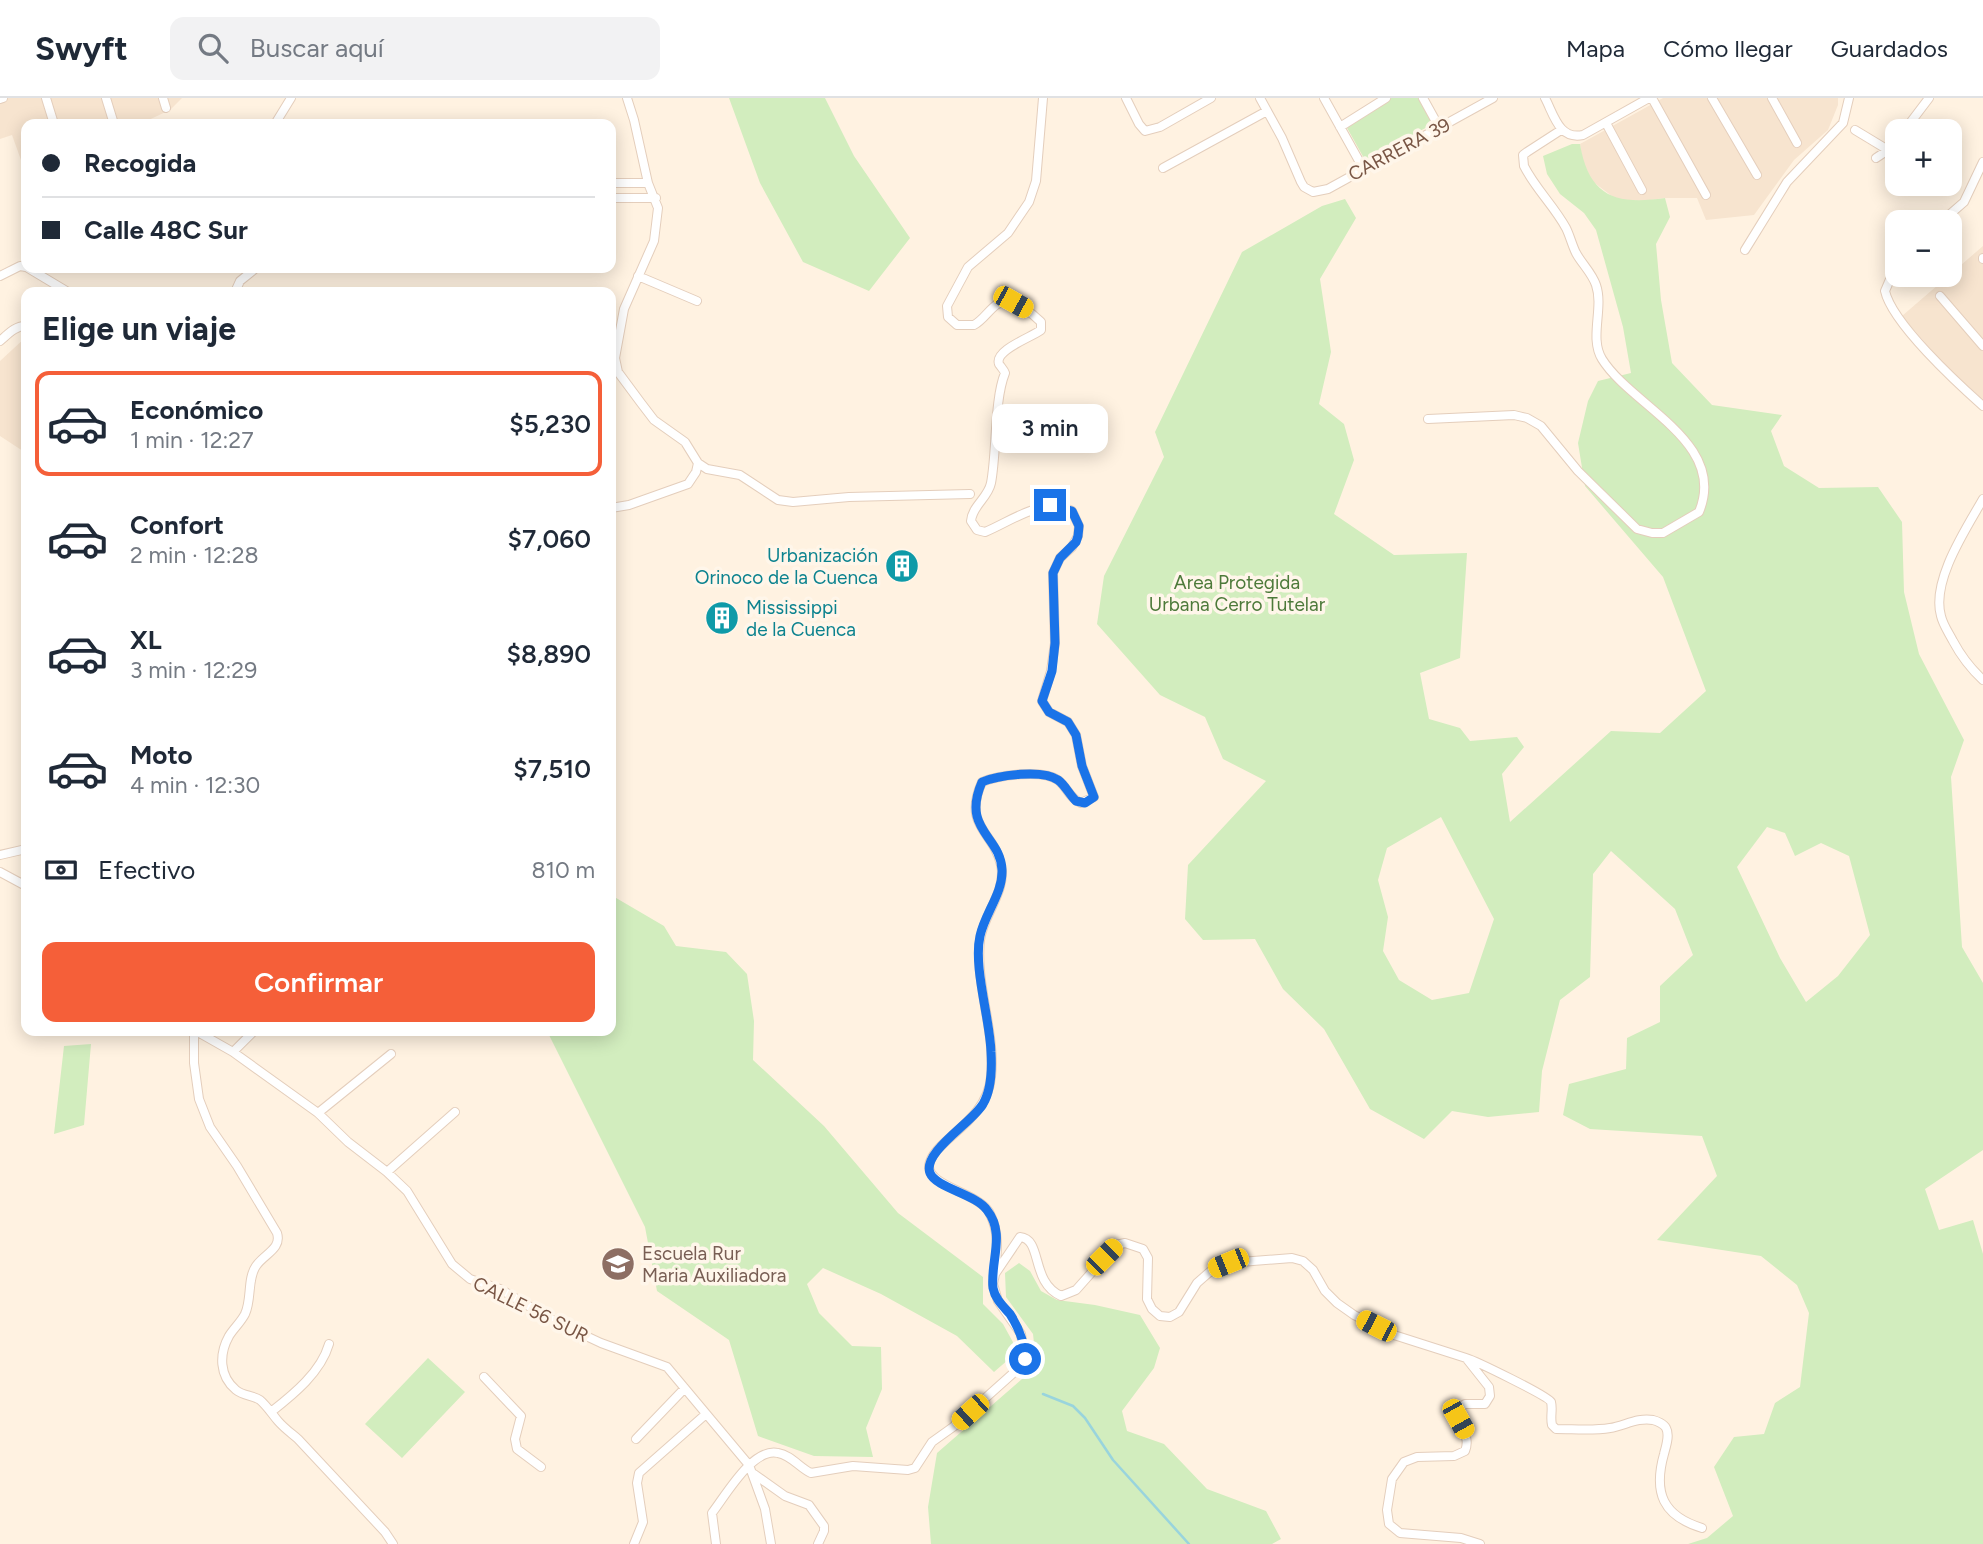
<!DOCTYPE html>
<html lang="es">
<head>
<meta charset="utf-8">
<style>
	:root { --surface:#fff; --page:#f2f2f3; --text:#1f2937; --muted:#747a83; --line:#e0e1e3; --accent:#f55f39 }
	body { margin:0; font-family:Figtree,sans-serif; background:var(--page); color:var(--text); height:100vh; display:flex; flex-direction:column; font-size:26px; white-space:nowrap }
	* { box-sizing:border-box; margin:0 }
	p { font-size:23px; color:var(--muted) }
	.icon { flex:none; width:38px; height:38px; fill:none; stroke:currentColor; stroke-width:2; stroke-linecap:round; stroke-linejoin:round }
	.map { position:relative; flex:1; overflow:hidden }
	.sheet { position:absolute; left:21px; top:189px; width:595px; height:749px; display:flex; flex-direction:column; background:var(--surface); border-radius:14px; box-shadow:0 4px 18px #0003 }
	.sheet>* { flex:none }
	.hud { position:absolute; left:21px; top:21px; width:595px; height:154px; border-radius:14px; box-shadow:0 4px 18px #0003; display:grid; align-content:center; height:154px; padding:0 21px; background:var(--surface) }
	.buttons { position:absolute; left:1885px; top:21px; display:grid; gap:14px }
	.buttons a { display:grid; place-items:center; width:77px; height:77px; border-radius:14px; background:var(--surface); box-shadow:0 4px 18px #0003; font-size:35px }
	.end { position:absolute; width:32px; height:32px; margin:-16px; border:9px solid #1a73e8; background:#fff; box-shadow:0 0 0 4px #fff }
	.from { border-radius:50% }
	.bubble { position:absolute; height:49px; border-radius:14px; background:var(--surface); box-shadow:0 4px 18px #0003; font-size:23px; font-weight:600; line-height:49px; text-align:center }
	.car { position:absolute; width:21px; height:42px; margin:-21px -10px; border-radius:9px; box-shadow:0 0 5px 2px #0007; background:linear-gradient(#f5c518 24%,#345 0 40%,#f5c518 0 76%,#345 0 86%,#f5c518 0) }
	.hud b { display:flex; align-items:center; gap:24px; height:66px; font-size:26px }
	.hud b+b { border-top:2px solid var(--line) }
	.hud i { width:18px; height:18px; background:var(--text) }
	ul { padding:0; list-style:none }
	li { display:flex; align-items:center; gap:21px; height:105px; margin:0 14px 10px; padding:0 7px; border:4px solid transparent; border-radius:14px }
	li div { flex:1 }
	li b { display:block; font-size:26px }
	li em { font-style:normal; font-weight:600 }
	li.on { border-color:var(--accent) }
	li>.icon { width:63px; height:63px; stroke-width:1.5 }
	h2 { padding:0 21px; font-size:32px; line-height:84px }
	.pay { display:flex; align-items:center; gap:18px; height:77px; padding:0 21px; font-size:26px }
	.pay p { margin-inline-start:auto }
	.button { display:flex; gap:14px; margin-top:auto; padding:14px 21px }
	.button a { flex:1; height:80px; border-radius:14px; background:var(--accent); color:#fff; font-size:28px; font-weight:600; line-height:80px; text-align:center }
	header { display:flex; align-items:center; gap:42px; box-sizing:border-box; height:98px; padding:0 35px; background:var(--surface); border-bottom:2px solid var(--line) }
	header strong { font-size:33px }
	nav { display:flex; gap:38px; margin-inline-start:auto; font-size:24px }
	.search { width:490px; height:63px; background:var(--page); display:flex; align-items:center; gap:18px; box-sizing:border-box; padding:0 24px; border-radius:14px; color:var(--muted); font-size:26px }
	.map>svg:first-child { display:block }
</style>
</head>
<body>
<header>
<strong>Swyft</strong>
<div class="search"><svg class="icon" aria-label="search" viewBox="0 0 24 24"><circle cx="10" cy="10" r="6"/><path d="M15 15l6 6"/></svg>Buscar aquí</div>
<nav><a>Mapa</a><a>Cómo llegar</a><a>Guardados</a></nav>
</header>
<div class="map">
<svg width="1983" height="1446" viewBox="0 0 1983 1446">
	<rect width="100%" height="100%" fill="#fff2e1"/>
	<path fill="#f7e4cf" d="M0 0H182L170 12 140 26H26V76L12 37 0 41Z
		M1663 0H1838V7L1828 32 1794 62 1754 117 1706 122 1697 100H1665L1643 103 1617 102 1592 83 1582 61 1580 46Z
		M1983 148V301L1949 272 1902 218Z
		M26 239V355L0 338V263Z"/>
	<path fill="#d2edbe" fill-rule="evenodd" d="M729 0H825L854 58 910 140 869 193 803 164 760 85Z
		M1390 0H1419L1433 26 1365 62 1346 28 1390 2Z
		M1572 46H1580C1589 99 1616 107 1665 100L1670 119 1656 146 1661 202 1672 265 1712 307 1782 317 1771 333 1784 368 1819 390 1878 389 1902 424 1904 494 1919 556 1964 642 1951 679 1962 849 1983 885V1052L1925 1091 1939 1132 1973 1122 1983 1156V1446H1688L1707 1440 1733 1418 1714 1369 1734 1339 1764 1336 1775 1305 1800 1289 1809 1215 1797 1187 1761 1158 1657 1142 1717 1078 1702 1038 1590 1031 1563 1017 1569 986 1626 971 1627 940 1660 924V888L1693 857 1675 811 1611 753 1593 776 1590 879 1560 902 1542 973 1539 1014 1488 1019 1452 1013 1424 1041 1370 1011 1324 931 1283 891 1255 841 1203 842 1185 821 1188 767 1266 683 1223 661 1205 619 1160 597 1097 526 1104 478 1164 359 1155 334 1242 154 1322 108 1345 101 1356 120 1320 181 1331 254 1319 306 1344 326 1354 362 1334 416 1394 457 1467 455 1460 560 1420 575 1429 621 1460 630 1470 643 1517 639 1524 649 1502 676 1510 724 1611 633 1660 635 1706 593 1663 479 1585 388 1578 345 1588 303 1598 283 1631 275 1623 229 1596 132 1584 115 1560 96 1547 76 1543 58ZM1441 719 1494 821 1469 895 1432 902 1399 882 1383 853 1388 819 1378 782 1387 750ZM1767 729 1785 735 1795 758 1821 745 1849 758 1870 837 1838 878 1806 904 1780 860 1737 769Z
		M611 797 664 828 676 848 726 854 747 876 754 923 753 962 824 1028 898 1115 983 1179V1206L1003 1226 1014 1246 1009 1261 994 1274 957 1238 881 1196 823 1170 807 1186 819 1215 852 1248 881 1249 882 1291 866 1330 873 1359 814 1358 758 1338 729 1242 657 1193 645 1129 547 933H611Z
		M91 946 84 1027 54 1036 64 948Z
		M1019 1165 1030 1173 1041 1193 1057 1202 1095 1207 1140 1217 1160 1250 1154 1270 1122 1313 1127 1333 1164 1346 1207 1391 1266 1413 1281 1441 1272 1446H931L928 1409 937 1355 1030 1274 1035 1254 1033 1236 1006 1199 1005 1175Z
		M428 1260 465 1294 402 1360 365 1326Z"/>
	<g fill="none" stroke-linecap="round" stroke-linejoin="round">
		<path stroke="#99d4dd" stroke-width="2.5" d="M1043 1296 1073 1308 1085 1320 1113 1362 1189 1446"/>
		<g stroke="#e4cebc" stroke-width="10">
			<path id="street" d="M46 0 54 26
				M106 0 114 26
				M163 0 166 10
				M1126 0 1139 26 1145 33 1160 29 1211 0
				M1260 0 1282 40 1301 84 1304 89 1313 94 1328 91 1493 0
				M1324 0 1363 70
				M1423 0 1439 29
				M1545 0C1554 17 1559 42 1583 37L1649 0
				M1652 0 1706 97
				M1712 0 1757 77
				M1772 0 1797 45
				M0 1 3 0
				M1606 25 1642 92
				M275 26 291 0
				M1340 29 1386 0
				M1855 32 1888 52
				M1904 33 1929 0
				M1876 60 1888 52 1897 41
				M1163 70 1267 13
				M611 85H648
				M611 100H656
				M1941 124 1964 104 1983 64
				M1745 152 1787 84 1843 25 1849 0
				M1983 160V161
				M1897 165 1885 193C1892 225 1957 285 1983 308
				M28 170 68 194
				M0 178 20 168 26 169
				M638 178 697 203
				M235 194 240 183 256 170
				M1940 198 1983 248
				M0 243C7 237 16 227 26 228
				M1428 321 1514 317 1527 320 1541 328 1578 373 1637 431 1652 435H1663L1699 414C1728 344 1631 308 1602 261 1589 240 1604 210 1596 187 1592 175 1582 166 1576 155 1572 147 1570 138 1566 130 1554 108 1535 90 1524 68L1523 57 1527 54 1561 32
				M698 365 707 371 740 377 778 402 793 404 849 399 970 396
				M1983 401C1966 431 1931 483 1941 518 1943 527 1949 535 1953 543 1961 558 1970 570 1983 582
				M611 410 629 407 688 386 696 374 698 365 685 344 654 322 641 305 618 274 615 260 624 211 654 143 658 110 648 85 634 22 627 0
				M0 757 26 751
				M0 774 26 788
				M194 933V965L199 1001 210 1029 237 1068 277 1135C282 1151 264 1156 256 1168 247 1181 252 1201 245 1216 241 1224 234 1230 229 1238 219 1256 219 1278 236 1292 243 1298 253 1297 260 1302 267 1308 272 1316 278 1323 284 1330 291 1335 298 1341L385 1434 393 1446
				M196 933 233 954 318 1015 348 1044 387 1074 407 1093 452 1166 470 1181 500 1191 554 1223 601 1245 667 1269 749 1367 765 1411 771 1446
				M233 954 254 933
				M318 1015 391 956
				M387 1074 455 1014
				M995 1176C997 1155 1000 1134 989 1114 978 1095 928 1088 929 1068 932 1042 987 1025 991 979 996 934 975 888 980 842 983 817 1007 793 1001 767 994 733 962 729 982 684 998 677 1043 671 1058 682 1067 689 1070 701 1081 705L1094 699 1082 668 1076 637 1068 624 1049 614 1042 603 1051 573 1055 545 1053 475 1060 460 1072 449 1078 438 1079 428 1072 413C1043 398 1012 423 985 434L977 432 971 423C972 408 988 400 991 385 997 354 994 302 1005 275 1004 272 1001 269 999 266 994 252 1032 239 1041 232V224C1030 214 1011 195 996 207 988 213 983 222 974 227H957L948 219 947 208 968 169 1008 135 1029 104 1036 83 1043 0
				M1466 1260C1476 1263 1548 1298 1551 1304 1553 1311 1550 1319 1552 1327L1556 1331C1574 1331 1593 1333 1610 1330 1624 1328 1638 1319 1653 1322 1657 1323 1664 1326 1666 1330 1670 1337 1666 1348 1664 1356 1653 1395 1663 1418 1702 1430
				M484 1279 521 1318 515 1341 517 1351 541 1369
				M271 1314C294 1296 321 1274 329 1246
				M636 1341 684 1291
				M754 1376 785 1398 809 1407 824 1428V1433L818 1446
				M634 1446 643 1424 637 1385 639 1375 706 1316
				M716 1446 712 1415C726 1397 753 1349 778 1355 791 1357 800 1370 811 1375L853 1368 908 1372 915 1370 932 1344 953 1329 1019 1270 1025 1261 1021 1236 998 1203 993 1186 995 1176 1020 1139C1043 1141 1030 1184 1061 1198L1076 1192 1116 1147 1125 1145 1143 1151 1148 1160 1147 1201 1152 1211 1160 1218 1170 1219 1179 1214 1197 1185 1213 1171 1228 1165 1292 1160 1303 1163 1313 1172 1325 1193 1337 1205 1354 1217 1394 1237 1466 1260 1489 1289 1490 1298 1485 1306H1465L1459 1310C1455 1327 1472 1336 1465 1353L1454 1358 1417 1359 1404 1364 1392 1381 1387 1412 1389 1426 1400 1435 1461 1440 1480 1446"/>
		</g>
		<use href="#street" stroke="#fff" stroke-width="8"/>
	</g>
	<g fill="none" stroke-linecap="round" stroke-linejoin="round">
		<path stroke="#1a73e8" stroke-width="9" d="M1025 1261C1025 1244 1019 1230 1010 1216 1003 1208 995 1201 993 1190 990 1163 1006 1136 987 1112 976 1096 936 1090 930 1075 922 1054 973 1024 983 1006 992 991 992 971 991 954 990 921 973 869 980 838 985 815 1003 795 1002 772 1001 738 961 732 982 684 998 677 1043 671 1058 682 1065 687 1069 696 1076 703L1085 705 1094 699 1082 668 1076 637 1068 624 1049 614 1042 603 1052 573 1055 545 1053 475 1060 460 1076 444 1078 438 1079 428 1072 413 1050 407"/>
	</g>
	<defs>
		<g id="building-disc" transform="scale(1.75)"><circle r="9.5" fill="#0f9aa8" stroke="#fff6ea"/><path d="M-4-6H4V6H1V3H-1V6H-4ZM-2.5-4.3h1.7v1.8h-1.7ZM.8-4.3h1.7v1.8H.8ZM-2.5-1h1.7V.8h-1.7ZM.8-1h1.7V.8H.8Z" fill="#fff"/></g>
		<g id="school-disc" transform="scale(1.75)"><circle r="9.5" fill="#8d6e63" stroke="#fff6ea"/><path d="M0-5L7-2L0 1L-7-2ZM-4 1L0 2.5L4 1V4Q0 6-4 4Z" fill="#fff"/></g>
	</defs>
	<g fill-rule="evenodd">
		<use href="#building-disc" x="902" y="468"/>
		<use href="#building-disc" x="722" y="520"/>
		<use href="#school-disc" x="618" y="1166"/>
	</g>
	<g text-anchor="middle" stroke-width="7" stroke-linejoin="round" paint-order="stroke">
		<g font-size="19" fill="#795645" stroke="#fff6ea">
			<text transform="translate(1399 51) rotate(-28)" y="7">CARRERA 39</text>
			<text transform="translate(531 1211) rotate(26)" y="7">CALLE 56 SUR</text>
		</g>
		<g font-size="19" fill="#0d838f" stroke="#fff6ea" text-anchor="end">
			<text x="878" y="464">Urbanización<tspan x="878" dy="22">Orinoco de la Cuenca</tspan></text>
			<text x="746" y="516" text-anchor="start">Mississippi<tspan x="746" dy="22">de la Cuenca</tspan></text>
		</g>
		<g font-size="19" fill="#4d7a3a" stroke="#fff6ea">
			<text x="1237" y="491">Area Protegida<tspan x="1237" dy="22">Urbana Cerro Tutelar</tspan></text>
		</g>
		<g font-size="19" fill="#785e54" stroke="#fff6ea" text-anchor="start">
			<text x="642" y="1162">Escuela Rur<tspan x="642" dy="22">Maria Auxiliadora</tspan></text>
		</g>
	</g>
</svg>
<div class="buttons">
<a>+</a>
<a>−</a>
</div>
<i class="end from" style="left:1025px;top:1261px"></i>
<i class="end" style="left:1050px;top:407px"></i>
<div class="bubble" style="left:992px;top:306px;width:116px">3 min</div>
<i class="car" style="left:1013px;top:204px;rotate:119deg"></i>
<i class="car" style="left:1104px;top:1159px;rotate:45deg"></i>
<i class="car" style="left:1228px;top:1165px;rotate:248deg"></i>
<i class="car" style="left:1376px;top:1228px;rotate:297deg"></i>
<i class="car" style="left:970px;top:1314px;rotate:228deg"></i>
<i class="car" style="left:1458px;top:1321px;rotate:151deg"></i>
<div class="hud">
<b><i class="from"></i>Recogida</b>
<b><i></i>Calle 48C Sur</b>
</div>
<section class="sheet">
<h2>Elige un viaje</h2>
<ul>
<li class="on"><svg class="icon" aria-label="car" viewBox="0 0 24 24"><path d="M5 17H2v-5l4-1 3-4h7l3 4 3 1v5h-3M9 17h6M6 11h13"/><circle cx="7" cy="17" r="2"/><circle cx="17" cy="17" r="2"/></svg><div><b>Económico</b><p>1 min · 12:27</p></div><em>$5,230</em></li>
<li><svg class="icon" aria-label="car" viewBox="0 0 24 24"><path d="M5 17H2v-5l4-1 3-4h7l3 4 3 1v5h-3M9 17h6M6 11h13"/><circle cx="7" cy="17" r="2"/><circle cx="17" cy="17" r="2"/></svg><div><b>Confort</b><p>2 min · 12:28</p></div><em>$7,060</em></li>
<li><svg class="icon" aria-label="car" viewBox="0 0 24 24"><path d="M5 17H2v-5l4-1 3-4h7l3 4 3 1v5h-3M9 17h6M6 11h13"/><circle cx="7" cy="17" r="2"/><circle cx="17" cy="17" r="2"/></svg><div><b>XL</b><p>3 min · 12:29</p></div><em>$8,890</em></li>
<li><svg class="icon" aria-label="car" viewBox="0 0 24 24"><path d="M5 17H2v-5l4-1 3-4h7l3 4 3 1v5h-3M9 17h6M6 11h13"/><circle cx="7" cy="17" r="2"/><circle cx="17" cy="17" r="2"/></svg><div><b>Moto</b><p>4 min · 12:30</p></div><em>$7,510</em></li>
</ul>
<div class="pay"><svg class="icon" aria-label="cash" viewBox="0 0 24 24"><path d="M3 7h18v10H3z"/><circle cx="12" cy="12" r="2"/></svg>Efectivo<p>810 m</p></div>
<div class="button"><a>Confirmar</a></div>
</section>
</div>
</body>
</html>
